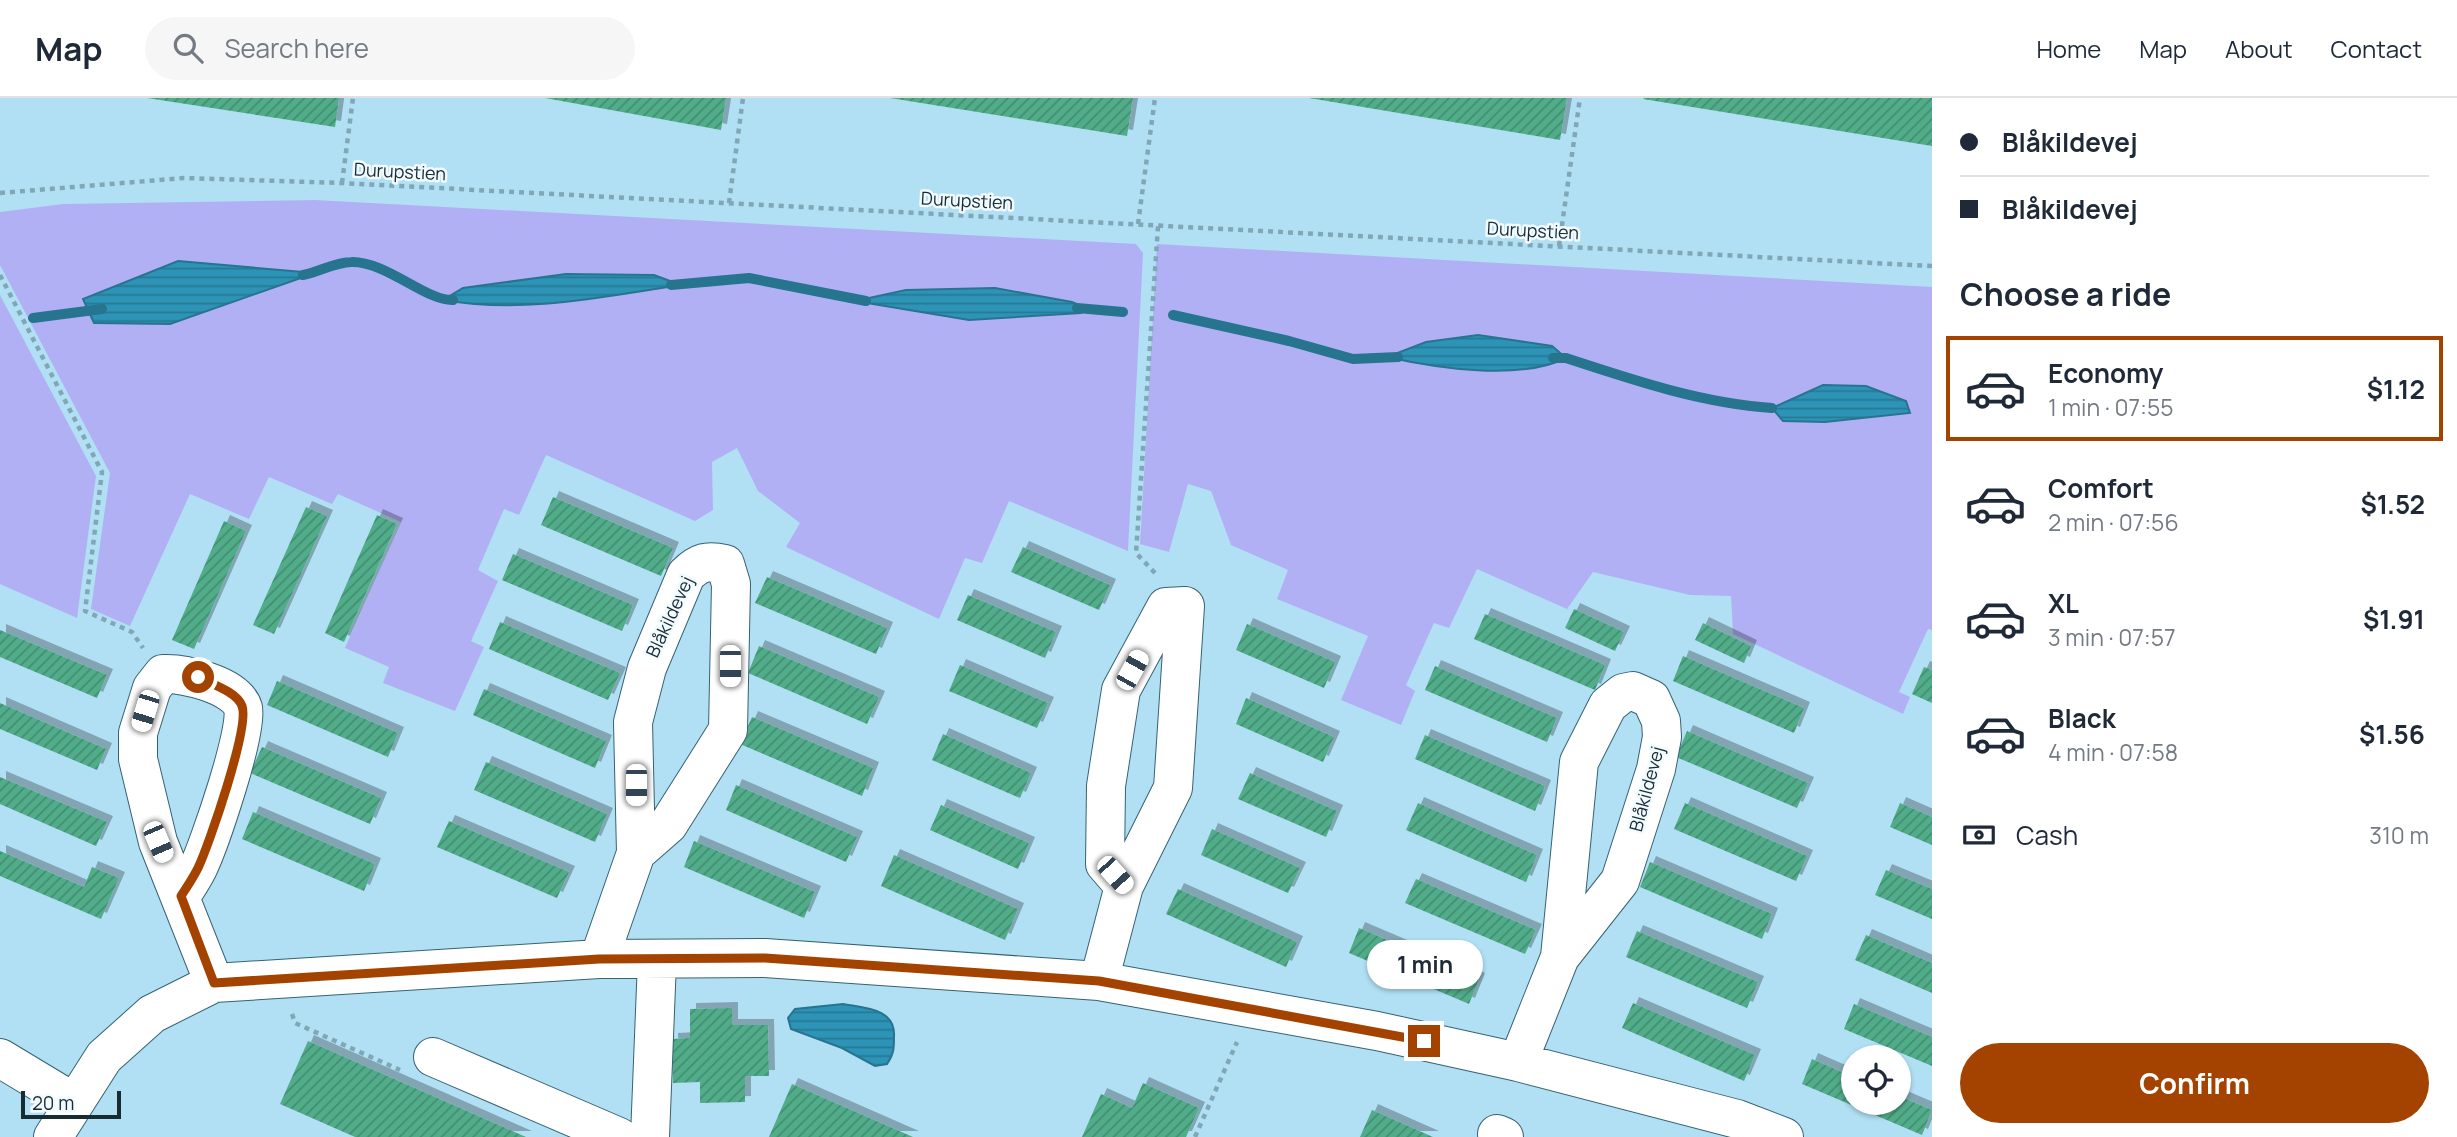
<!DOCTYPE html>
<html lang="en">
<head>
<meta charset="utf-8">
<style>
	:root { --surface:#fff; --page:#f6f6f7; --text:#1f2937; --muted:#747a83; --line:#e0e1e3; --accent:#a44300 }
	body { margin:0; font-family:Manrope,sans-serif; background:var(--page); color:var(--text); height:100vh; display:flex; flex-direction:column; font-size:26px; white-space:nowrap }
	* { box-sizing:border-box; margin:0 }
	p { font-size:23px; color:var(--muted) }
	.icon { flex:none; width:38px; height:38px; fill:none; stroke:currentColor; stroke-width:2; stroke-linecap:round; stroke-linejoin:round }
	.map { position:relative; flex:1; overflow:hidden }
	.details { display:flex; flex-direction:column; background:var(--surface); width:525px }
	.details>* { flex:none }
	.hud { display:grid; align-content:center; height:154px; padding:0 28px; background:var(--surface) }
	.buttons { position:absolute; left:1841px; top:947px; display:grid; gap:14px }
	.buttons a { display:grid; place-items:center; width:70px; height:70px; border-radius:50%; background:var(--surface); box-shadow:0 2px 5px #0004; font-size:35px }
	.scale { position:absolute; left:21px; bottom:18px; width:100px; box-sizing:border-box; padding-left:7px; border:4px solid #182a32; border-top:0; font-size:19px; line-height:24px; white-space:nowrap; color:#182a32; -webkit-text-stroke:5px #f1fbff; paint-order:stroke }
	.end { position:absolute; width:32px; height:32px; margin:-16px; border:9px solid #a44300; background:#fff; box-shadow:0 0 0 4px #fff }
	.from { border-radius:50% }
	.bubble { position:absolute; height:49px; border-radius:24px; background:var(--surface); box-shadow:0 2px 5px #0004; font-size:23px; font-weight:700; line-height:49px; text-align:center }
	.car { position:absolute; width:21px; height:42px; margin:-21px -10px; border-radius:9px; box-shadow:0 0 5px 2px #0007; background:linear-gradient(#fff 24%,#345 0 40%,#fff 0 76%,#345 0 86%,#fff 0) }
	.hud b { display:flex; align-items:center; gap:24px; height:66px; font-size:26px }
	.hud b+b { border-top:2px solid var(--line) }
	.hud i { width:18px; height:18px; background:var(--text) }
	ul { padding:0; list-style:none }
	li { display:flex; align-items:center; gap:21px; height:105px; margin:0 14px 10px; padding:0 14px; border:4px solid transparent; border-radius:0px }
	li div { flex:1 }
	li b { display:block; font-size:26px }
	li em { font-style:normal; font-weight:700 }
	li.active { border-color:var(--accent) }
	li>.icon { width:63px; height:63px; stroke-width:1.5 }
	h2 { padding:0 28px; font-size:32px; line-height:84px }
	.pay { display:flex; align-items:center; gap:18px; height:77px; padding:0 28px; font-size:26px }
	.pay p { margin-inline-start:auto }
	.primary-button { display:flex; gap:14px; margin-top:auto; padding:14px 28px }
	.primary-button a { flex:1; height:80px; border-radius:42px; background:var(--accent); color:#fff; font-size:28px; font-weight:700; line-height:80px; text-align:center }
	header { display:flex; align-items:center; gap:42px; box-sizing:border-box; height:98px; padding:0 35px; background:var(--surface); border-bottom:2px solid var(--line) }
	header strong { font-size:33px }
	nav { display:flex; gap:38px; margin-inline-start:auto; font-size:24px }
	.search { width:490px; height:63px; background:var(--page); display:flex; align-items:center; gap:18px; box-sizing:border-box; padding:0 24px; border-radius:38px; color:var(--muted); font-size:26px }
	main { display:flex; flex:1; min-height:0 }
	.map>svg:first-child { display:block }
</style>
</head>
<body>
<header>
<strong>Map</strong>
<div class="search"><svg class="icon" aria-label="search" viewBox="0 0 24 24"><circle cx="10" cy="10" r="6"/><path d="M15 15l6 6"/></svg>Search here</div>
<nav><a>Home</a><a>Map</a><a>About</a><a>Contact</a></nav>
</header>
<main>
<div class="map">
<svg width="1932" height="1039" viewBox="0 0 1932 1039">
	<defs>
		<pattern id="water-rules" width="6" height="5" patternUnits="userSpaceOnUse" patternTransform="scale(1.75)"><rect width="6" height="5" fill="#2d94b7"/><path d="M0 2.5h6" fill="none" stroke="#257995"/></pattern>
		<pattern id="building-hatch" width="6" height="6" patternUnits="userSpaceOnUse" patternTransform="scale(1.75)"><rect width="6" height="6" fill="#51ad89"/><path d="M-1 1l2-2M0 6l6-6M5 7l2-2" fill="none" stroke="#428d71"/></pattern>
		<filter id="shadow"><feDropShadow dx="6" dy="-6" stdDeviation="0" flood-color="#0004"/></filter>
	</defs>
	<rect width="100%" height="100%" fill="#b1e0f4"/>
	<path fill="#b2b0f5" d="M315 102 1136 146 1143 155 1128 453 1009 403 982 465 965 460 939 521 786 449 800 425 758 393 737 350 712 364 713 412 695 423 546 357 519 417 504 411 478 472 498 483 471 543 484 549 455 613 383 585 389 569 345 550 401 424 338 396 332 406 269 379 249 421 190 396 130 528 91 511 110 375 0 167V114L63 106Z
		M1157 146 1932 189V532L1928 531 1899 594 1910 599 1903 616 1733 536 1731 498 1690 497 1593 474 1567 511 1477 471 1449 530 1434 525 1406 587 1415 593 1401 627 1341 602 1368 538 1277 501 1288 472 1231 447 1211 393 1188 386 1169 454 1140 446Z
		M0 197 96 378 77 520 0 486Z"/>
	<path fill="url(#water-rules)" stroke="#27748f" stroke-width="2" d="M178 163 315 175 170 226 94 225 83 201Z
		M566 176 654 177 681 187C601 199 524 216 443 202L463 190Z
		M995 190 1072 204 1089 211 1081 215 969 222 855 203 906 192Z
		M1478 237 1552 248 1566 260C1520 283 1436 270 1387 259L1426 244Z
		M1823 287 1866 288 1906 303 1910 315 1825 324 1783 323 1772 310Z
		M843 906C864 910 896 910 894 939 894 950 894 956 887 966L875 968 842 950 791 931 788 920 795 911Z"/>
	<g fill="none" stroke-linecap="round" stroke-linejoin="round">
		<path stroke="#27748f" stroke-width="10" d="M303 177C319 174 336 164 351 164 386 163 426 203 453 202
			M671 187 749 180 866 203
			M1077 210 1123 214
			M1173 217 1289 243 1353 261 1398 259
			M33 220 102 211
			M1553 260H1566C1633 282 1701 305 1772 310"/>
	</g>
	<path fill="url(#building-hatch)" filter="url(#shadow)" d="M147 0H339L335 29Z
		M545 0H726L721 32Z
		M890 0H1133L1127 38Z
		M1309 0H1567L1560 42Z
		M1644 0H1932V48L1643 1Z
		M553 399 673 450 661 478 541 427Z
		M306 409 327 418 274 536 253 527Z
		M377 417 397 426 344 544 325 535Z
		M224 423 246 433 194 551 172 542Z
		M1023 449 1110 487 1099 512 1011 474Z
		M513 456 633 507 622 533 502 482Z
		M767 479 887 530 876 556 755 505Z
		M968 497 1056 534 1045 560 957 522Z
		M1574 511 1624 534 1615 553 1565 530Z
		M1485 516 1605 567 1595 592 1474 541Z
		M500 524 620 575 608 602 489 551Z
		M1703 525 1751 548 1744 565 1695 542Z
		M1247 526 1335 564 1324 590 1236 552Z
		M0 532 107 577 97 600 0 559Z
		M759 548 879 599 867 626 748 575Z
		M1683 558 1804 610 1794 635 1673 583Z
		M960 567 1048 605 1037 630 949 593Z
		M1435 568 1557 620 1547 644 1425 592Z
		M1924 569 1932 572V605L1912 596Z
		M277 583 398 635 388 659 267 607Z
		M484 591 606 643 595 670 473 617Z
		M1246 600 1334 639 1323 664 1236 626Z
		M0 605 106 651 97 672 0 631Z
		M752 619 873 670 862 698 740 646Z
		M1687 633 1808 685 1797 710 1676 659Z
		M943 636 1031 675 1020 700 932 662Z
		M1425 637 1545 688 1535 713 1415 661Z
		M262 649 381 700 370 726 250 675Z
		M486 664 607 716 595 744 474 692Z
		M1250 675 1337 713 1326 739 1238 701Z
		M0 679 107 724 96 748 0 706Z
		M736 687 857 739 846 764 726 712Z
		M1418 705 1537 757 1526 784 1406 732Z
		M1685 705 1807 758 1796 783 1674 731Z
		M1900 705 1932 719V747L1890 729Z
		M941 707 1029 745 1018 771 930 732Z
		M253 714 375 766 364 793 242 741Z
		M449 723 569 774 557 800 437 749Z
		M1212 731 1300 770 1288 795 1201 757Z
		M694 743 815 794 804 820 684 769Z
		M0 753 84 789 92 769 119 780 101 821 0 778Z
		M894 757 1018 811 1005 842 881 788Z
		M1650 764 1772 816 1762 841 1640 789Z
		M1886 772 1932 791V821L1875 797Z
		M1416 781 1536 832 1525 856 1405 805Z
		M1178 791 1297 844 1286 869 1166 816Z
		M1359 830 1479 881 1469 906 1349 855Z
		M1637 833 1758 884 1747 910 1626 859Z
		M1866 837 1932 865V895L1855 862Z
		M1633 905 1755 957 1744 983 1622 930Z
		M1854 906 1932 939V968L1844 931Z
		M732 910V927H768L769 978H745V1004L700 1005V984L673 985 672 941 690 940V911Z
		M308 943 526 1039H355L280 1006Z
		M1812 961 1853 979V1004H1899V998L1932 1012 1922 1037 1802 986Z
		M1143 985 1199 1010 1186 1039H1082L1101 996 1132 1010Z
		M792 986 913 1039H769Z
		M1372 1012 1433 1039H1360Z"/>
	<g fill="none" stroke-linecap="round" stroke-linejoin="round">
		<g stroke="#366273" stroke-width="40">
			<path id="minor" d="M181 798C187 789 193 780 198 770 209 747 249 631 243 610 236 587 184 575 163 576L152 590 138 635V661L158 744 214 885
				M599 861 636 755 668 727 728 632 731 486 725 466C707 462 699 464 686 477L647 570 633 624 636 755
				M1099 883 1124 788 1173 690 1185 508 1166 509 1121 592 1106 688 1105 766 1124 788
				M433 959 619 1039
				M0 960 73 1004
				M1518 964 1560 859 1620 783 1656 671 1662 639 1661 623 1651 601 1633 593 1623 595 1608 607 1579 664 1560 859
				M1497 1036 1504 1039
				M53 1039 104 959 152 916 214 885 599 861 765 860 1099 883 1377 933 1518 964 1737 1021 1784 1039
				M650 1039 657 863"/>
		</g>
		<path stroke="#81a7b7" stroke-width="4.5" stroke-dasharray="5 5" stroke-linecap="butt" d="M342 85 353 0
			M0 95 184 80 342 85 1932 168
			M729 105 743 0
			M1138 126 1155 0
			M1559 148 1580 0
			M0 177 102 374 85 513 132 534 143 550
			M1155 475 1136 455 1158 128
			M292 916 295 925 400 972
			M1195 1039 1237 944"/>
		<use href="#minor" stroke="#fff" stroke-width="38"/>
	</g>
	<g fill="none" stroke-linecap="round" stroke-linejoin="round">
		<path stroke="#a44300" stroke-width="9" d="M198 579C212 586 237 594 242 608 250 628 209 747 198 770 193 780 187 789 181 798L214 885 599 861 765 860 1099 883 1424 943"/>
	</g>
	<g text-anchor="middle" stroke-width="5" stroke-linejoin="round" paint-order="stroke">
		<g font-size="18" fill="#182a32" stroke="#f1fbff">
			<text transform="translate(400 74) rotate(3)" y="6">Durupstien</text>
			<text transform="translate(967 103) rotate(3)" y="6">Durupstien</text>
			<text transform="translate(1533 133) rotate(3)" y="6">Durupstien</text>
			<text transform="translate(670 519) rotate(-65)" y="6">Blåkildevej</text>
			<text transform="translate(1647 691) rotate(-75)" y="6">Blåkildevej</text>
		</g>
	</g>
</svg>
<div class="buttons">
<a><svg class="icon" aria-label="locate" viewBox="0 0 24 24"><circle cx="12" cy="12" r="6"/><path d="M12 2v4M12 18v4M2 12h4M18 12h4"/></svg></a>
</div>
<div class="scale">20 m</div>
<i class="end from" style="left:198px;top:579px"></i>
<i class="end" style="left:1424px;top:943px"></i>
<div class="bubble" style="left:1367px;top:842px;width:116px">1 min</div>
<i class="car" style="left:730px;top:568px;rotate:180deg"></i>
<i class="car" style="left:1132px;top:572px;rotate:29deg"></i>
<i class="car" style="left:145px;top:613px;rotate:197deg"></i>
<i class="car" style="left:636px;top:687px;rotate:180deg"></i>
<i class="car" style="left:158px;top:744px;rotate:157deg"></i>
<i class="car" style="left:1115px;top:777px;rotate:138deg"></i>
</div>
<section class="details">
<div class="hud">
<b><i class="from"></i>Blåkildevej</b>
<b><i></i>Blåkildevej</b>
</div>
<h2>Choose a ride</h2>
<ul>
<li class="active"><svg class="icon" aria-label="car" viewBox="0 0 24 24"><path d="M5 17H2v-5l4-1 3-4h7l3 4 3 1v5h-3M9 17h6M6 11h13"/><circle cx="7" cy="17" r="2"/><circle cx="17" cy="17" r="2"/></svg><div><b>Economy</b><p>1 min · 07:55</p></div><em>$1.12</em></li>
<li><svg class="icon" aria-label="car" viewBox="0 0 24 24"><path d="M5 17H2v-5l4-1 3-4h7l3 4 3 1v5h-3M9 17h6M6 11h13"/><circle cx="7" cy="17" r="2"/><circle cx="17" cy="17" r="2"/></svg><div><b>Comfort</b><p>2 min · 07:56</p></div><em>$1.52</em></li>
<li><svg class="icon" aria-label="car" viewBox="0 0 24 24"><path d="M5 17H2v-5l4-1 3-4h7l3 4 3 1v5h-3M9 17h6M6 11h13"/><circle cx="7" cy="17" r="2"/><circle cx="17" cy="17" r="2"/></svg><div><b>XL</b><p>3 min · 07:57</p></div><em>$1.91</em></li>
<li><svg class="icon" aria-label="car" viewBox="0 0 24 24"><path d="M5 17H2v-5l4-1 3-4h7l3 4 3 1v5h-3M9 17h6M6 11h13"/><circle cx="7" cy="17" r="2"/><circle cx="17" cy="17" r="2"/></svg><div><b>Black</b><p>4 min · 07:58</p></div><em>$1.56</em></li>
</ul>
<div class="pay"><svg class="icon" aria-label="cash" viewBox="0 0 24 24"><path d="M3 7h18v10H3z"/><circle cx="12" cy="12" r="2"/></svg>Cash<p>310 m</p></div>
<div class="primary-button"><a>Confirm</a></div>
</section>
</main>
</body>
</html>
